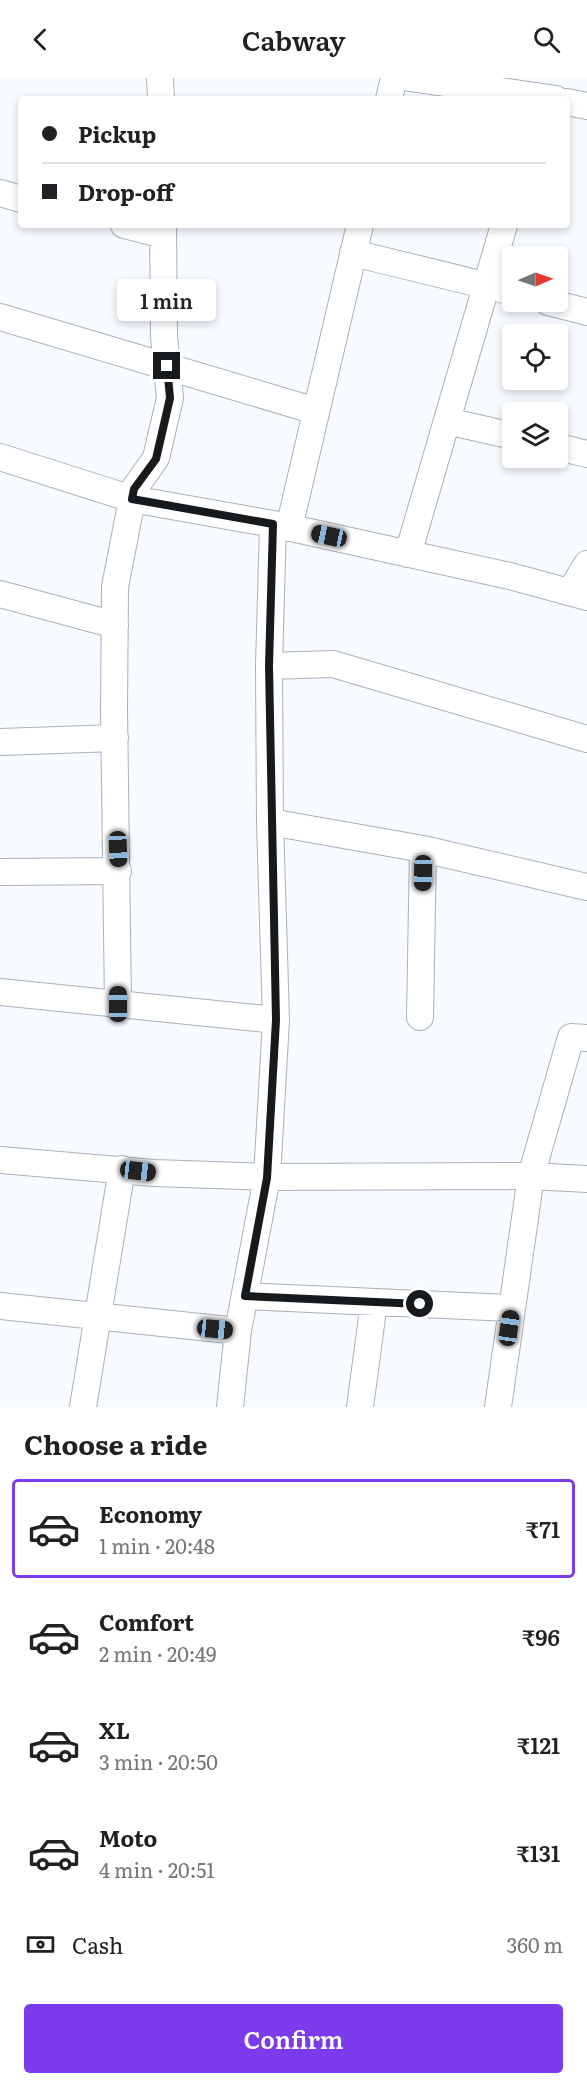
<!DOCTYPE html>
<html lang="en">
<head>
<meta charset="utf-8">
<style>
	:root { --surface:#fff; --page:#f6f6f6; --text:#202124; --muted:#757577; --line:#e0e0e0; --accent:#7c3aed }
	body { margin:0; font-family:Literata,serif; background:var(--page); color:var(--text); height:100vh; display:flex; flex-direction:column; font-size:22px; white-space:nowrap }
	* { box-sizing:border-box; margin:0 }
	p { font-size:20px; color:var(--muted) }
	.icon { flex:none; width:33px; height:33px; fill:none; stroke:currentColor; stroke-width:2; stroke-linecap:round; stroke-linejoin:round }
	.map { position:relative; height:1329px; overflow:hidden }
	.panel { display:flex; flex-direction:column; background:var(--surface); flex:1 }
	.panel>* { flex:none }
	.top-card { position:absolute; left:18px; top:18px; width:552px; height:132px; border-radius:6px; box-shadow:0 3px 9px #0003; display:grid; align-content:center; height:132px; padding:0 24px; background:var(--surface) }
	.needle { width:39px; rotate:88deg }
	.controls { position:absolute; left:502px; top:168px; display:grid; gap:12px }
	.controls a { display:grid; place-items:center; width:66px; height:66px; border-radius:6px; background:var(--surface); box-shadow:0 3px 9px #0003; font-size:30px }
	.end { position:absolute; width:27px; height:27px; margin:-14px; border:8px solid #171a1d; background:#fff; box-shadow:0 0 0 3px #fff }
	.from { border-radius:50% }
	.bubble { position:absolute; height:42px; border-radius:6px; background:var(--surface); box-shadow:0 3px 9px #0003; font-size:20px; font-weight:600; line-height:42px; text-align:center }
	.car { position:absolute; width:18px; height:36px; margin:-18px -9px; border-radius:8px; box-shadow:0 0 4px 2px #0007; background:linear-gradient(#222 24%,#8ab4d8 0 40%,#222 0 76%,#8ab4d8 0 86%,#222 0) }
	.top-card b { display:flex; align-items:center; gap:21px; height:57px; font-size:22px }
	.top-card b+b { border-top:2px solid var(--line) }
	.top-card i { width:15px; height:15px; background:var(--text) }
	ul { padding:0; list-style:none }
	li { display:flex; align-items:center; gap:18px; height:99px; margin:0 12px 9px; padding:0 12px; border:3px solid transparent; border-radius:6px }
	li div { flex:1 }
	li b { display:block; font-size:22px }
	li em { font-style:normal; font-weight:600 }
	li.current { border-color:var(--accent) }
	li>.icon { width:54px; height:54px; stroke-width:1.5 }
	h2 { padding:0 24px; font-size:27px; line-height:72px }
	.pay { display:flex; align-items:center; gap:15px; height:66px; padding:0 24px; font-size:22px }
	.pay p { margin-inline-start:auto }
	.cta { display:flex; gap:12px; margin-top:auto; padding:12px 24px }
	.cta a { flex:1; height:69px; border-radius:6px; background:var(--accent); color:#fff; font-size:24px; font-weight:600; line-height:69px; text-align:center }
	header { display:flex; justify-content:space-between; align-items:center; height:78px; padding:0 24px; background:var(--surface); font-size:27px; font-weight:600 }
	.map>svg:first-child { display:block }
</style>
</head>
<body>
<header><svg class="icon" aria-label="back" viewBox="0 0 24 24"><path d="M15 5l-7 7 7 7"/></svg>Cabway<svg class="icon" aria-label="search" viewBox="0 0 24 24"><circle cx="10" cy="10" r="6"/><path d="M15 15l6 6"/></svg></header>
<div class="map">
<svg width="587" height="1329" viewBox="0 0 587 1329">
	<rect width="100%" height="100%" fill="#f7fafe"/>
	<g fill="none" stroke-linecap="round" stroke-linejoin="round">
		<g stroke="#a8b1b9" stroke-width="28">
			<path id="street" d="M160 0 161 21
				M410 0 556 21
				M389 21 394 0
				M567 24 587 28
				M0 115 21 121
				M124 147 163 157
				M353 175 513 214
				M548 224 587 234
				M0 239 316 333
				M447 343 513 358
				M558 369 587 376
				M0 379 132 421 273 446 510 498 587 519
				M289 450 360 147
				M408 476 504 147
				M570 514 587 486
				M0 516 115 547
				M269 588 333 586 587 661
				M0 664 115 660
				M270 744 269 588 273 446
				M0 794 118 793
				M0 914 276 942
				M118 926 114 632 115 509 134 411 156 380 170 320 164 259 163 147
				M420 939 423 771
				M0 1082 154 1095 267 1099 276 942 270 744 423 771 587 809
				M245 1218 512 1230
				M0 1228 238 1253
				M83 1329 122 1091
				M230 1329 238 1253 267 1099 531 1098 587 1101
				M360 1329 374 1224
				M498 1329 531 1098 571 959 587 960"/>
		</g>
		<use href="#street" stroke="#fff" stroke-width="26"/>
	</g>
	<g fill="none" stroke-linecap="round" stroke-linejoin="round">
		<path stroke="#171a1d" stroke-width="8" d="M167 288 170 320 156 381 134 411 132 421 273 446 269 588 276 942 267 1100 245 1218 420 1226"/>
	</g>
</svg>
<div class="controls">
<a><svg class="needle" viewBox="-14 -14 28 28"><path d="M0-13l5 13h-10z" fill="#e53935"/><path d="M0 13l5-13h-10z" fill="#757577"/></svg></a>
<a><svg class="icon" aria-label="locate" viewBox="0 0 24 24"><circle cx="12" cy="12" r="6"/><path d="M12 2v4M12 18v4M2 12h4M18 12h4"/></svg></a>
<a><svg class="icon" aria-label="layers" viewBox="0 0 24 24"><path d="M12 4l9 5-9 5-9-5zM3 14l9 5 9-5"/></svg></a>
</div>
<i class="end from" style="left:420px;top:1226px"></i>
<i class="end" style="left:167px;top:288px"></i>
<div class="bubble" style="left:117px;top:201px;width:99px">1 min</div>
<i class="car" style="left:329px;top:458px;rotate:282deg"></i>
<i class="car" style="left:118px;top:771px;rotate:178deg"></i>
<i class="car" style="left:423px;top:795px;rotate:181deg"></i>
<i class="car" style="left:118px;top:926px;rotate:0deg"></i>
<i class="car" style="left:138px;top:1093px;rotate:97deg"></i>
<i class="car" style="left:509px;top:1250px;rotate:8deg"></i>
<i class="car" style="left:215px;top:1251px;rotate:96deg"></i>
<div class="top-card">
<b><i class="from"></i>Pickup</b>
<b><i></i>Drop-off</b>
</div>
</div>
<section class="panel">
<h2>Choose a ride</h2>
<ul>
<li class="current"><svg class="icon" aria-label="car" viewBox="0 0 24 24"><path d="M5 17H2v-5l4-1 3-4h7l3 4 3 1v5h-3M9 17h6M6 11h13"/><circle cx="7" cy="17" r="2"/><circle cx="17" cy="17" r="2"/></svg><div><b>Economy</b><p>1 min · 20:48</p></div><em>₹71</em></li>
<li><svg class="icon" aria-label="car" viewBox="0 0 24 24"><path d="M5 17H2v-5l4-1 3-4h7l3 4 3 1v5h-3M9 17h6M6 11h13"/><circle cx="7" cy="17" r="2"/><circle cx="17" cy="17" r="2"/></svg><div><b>Comfort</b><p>2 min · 20:49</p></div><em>₹96</em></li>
<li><svg class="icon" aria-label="car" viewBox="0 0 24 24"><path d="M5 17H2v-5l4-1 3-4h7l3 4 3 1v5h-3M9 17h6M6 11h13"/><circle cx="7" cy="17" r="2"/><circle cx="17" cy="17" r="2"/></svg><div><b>XL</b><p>3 min · 20:50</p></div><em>₹121</em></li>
<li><svg class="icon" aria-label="car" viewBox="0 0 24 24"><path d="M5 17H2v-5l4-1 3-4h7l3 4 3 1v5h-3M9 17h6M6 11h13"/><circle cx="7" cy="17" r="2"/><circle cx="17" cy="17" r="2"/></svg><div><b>Moto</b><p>4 min · 20:51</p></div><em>₹131</em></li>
</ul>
<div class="pay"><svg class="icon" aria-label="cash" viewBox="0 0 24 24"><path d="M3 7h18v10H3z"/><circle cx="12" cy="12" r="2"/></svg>Cash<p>360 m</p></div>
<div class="cta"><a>Confirm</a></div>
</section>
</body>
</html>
